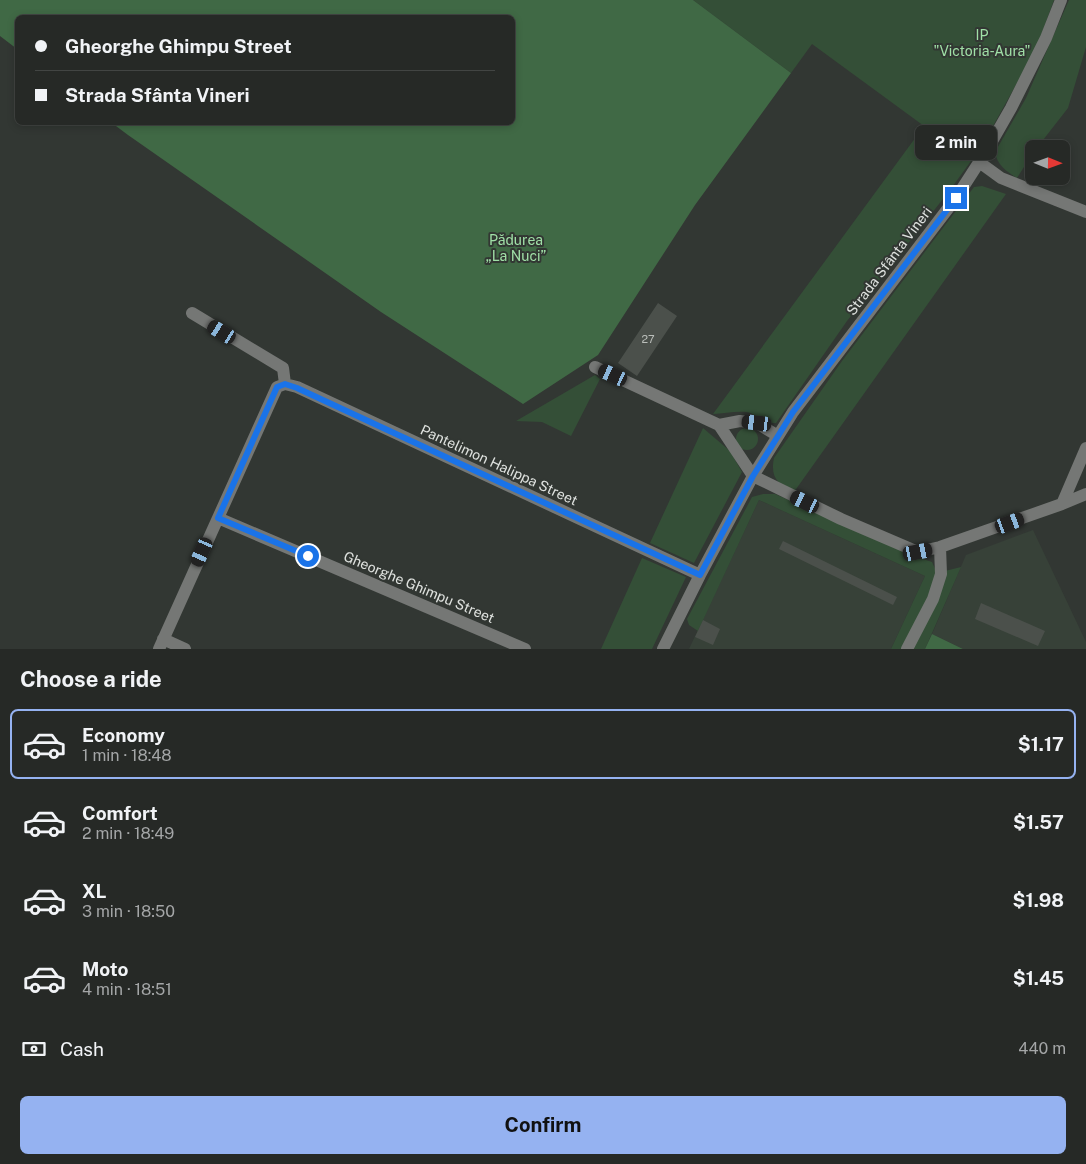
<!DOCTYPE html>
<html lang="en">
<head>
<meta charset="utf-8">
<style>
	:root { --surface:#262926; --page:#2e312e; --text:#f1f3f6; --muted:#a4a6a7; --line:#424543; --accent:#95b2f1 }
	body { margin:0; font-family:"Public Sans",sans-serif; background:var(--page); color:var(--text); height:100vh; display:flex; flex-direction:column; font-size:19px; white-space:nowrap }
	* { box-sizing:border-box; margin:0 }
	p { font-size:16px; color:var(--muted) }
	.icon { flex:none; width:28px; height:28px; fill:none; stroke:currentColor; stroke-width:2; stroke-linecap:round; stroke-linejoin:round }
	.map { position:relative; height:649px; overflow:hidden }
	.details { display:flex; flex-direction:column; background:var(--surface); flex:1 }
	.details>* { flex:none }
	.hud { position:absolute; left:15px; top:15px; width:500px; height:110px; border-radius:8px; box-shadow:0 2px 8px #0003,0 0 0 1px var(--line); display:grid; align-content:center; height:110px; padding:0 20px; background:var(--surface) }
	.needle { width:32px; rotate:91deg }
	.controls { position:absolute; left:1025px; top:140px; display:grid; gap:10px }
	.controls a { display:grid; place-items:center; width:45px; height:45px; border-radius:8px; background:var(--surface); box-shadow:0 2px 8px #0003,0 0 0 1px var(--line); font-size:25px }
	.end { position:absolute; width:22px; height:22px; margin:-11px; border:6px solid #1a73e8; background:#fff; box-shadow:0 0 0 2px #fff }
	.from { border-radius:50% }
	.bubble { position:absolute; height:35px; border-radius:8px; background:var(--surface); box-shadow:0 2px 8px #0003,0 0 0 1px var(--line); font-size:16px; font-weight:700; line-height:35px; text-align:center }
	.car { position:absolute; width:15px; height:30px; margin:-15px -8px; border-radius:6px; box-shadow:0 0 4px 1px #0007; background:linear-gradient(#222 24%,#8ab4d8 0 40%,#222 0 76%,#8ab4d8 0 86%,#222 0) }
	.hud b { display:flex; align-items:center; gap:18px; height:48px; font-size:19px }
	.hud b+b { border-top:1px solid var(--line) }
	.hud i { width:12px; height:12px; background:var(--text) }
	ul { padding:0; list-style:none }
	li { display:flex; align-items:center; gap:15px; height:70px; margin:0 10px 8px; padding:0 10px; border:2px solid transparent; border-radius:8px }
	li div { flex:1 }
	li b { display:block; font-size:19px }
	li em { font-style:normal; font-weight:700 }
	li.on { border-color:var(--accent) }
	li>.icon { width:45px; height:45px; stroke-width:1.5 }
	h2 { padding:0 20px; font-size:22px; line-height:60px }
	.pay { display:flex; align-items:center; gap:12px; height:55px; padding:0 20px; font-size:19px }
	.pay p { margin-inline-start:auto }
	.cta { display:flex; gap:10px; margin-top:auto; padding:10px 20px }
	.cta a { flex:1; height:58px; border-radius:8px; background:var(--accent); color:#111; font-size:20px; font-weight:700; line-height:58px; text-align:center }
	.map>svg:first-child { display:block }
</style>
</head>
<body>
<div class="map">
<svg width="1086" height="649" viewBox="0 0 1086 649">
	<rect width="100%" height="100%" fill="#323733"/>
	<path fill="#374138" d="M759 500 925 576 891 649H689Z
		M1033 530 1086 642V649H963L932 634 966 555Z"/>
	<path fill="#344f37" d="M693 0H1054L1036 49 993 126 971 161 950 190 847 321 776 423C759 424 757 413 746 412 735 411 723 414 713 414L924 126 812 44 791 73Z
		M1069 0H1086V47L1068 108 1036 149H1034V151L1017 178C1006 171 997 165 995 152L1026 98Z
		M982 186 1006 194 794 492C778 484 770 478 774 458L842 361 974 187Z
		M595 375 600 379 571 436 542 422 516 421Z
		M736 439a11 11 0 1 1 22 0a11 11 0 1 1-22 0Z
		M703 428 730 451 742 472 694 563 650 543Z
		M763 494H775L920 558 932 562 937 573 961 567 925 649H891L925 576 759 500 698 631 689 625 687 619 752 497Z
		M642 558 686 577 652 649H601Z"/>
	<path fill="#406945" d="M0 0H693L791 73 695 205 598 355 523 404 381 312 128 135 112 123 512 122V18H18L17 49 0 36Z
		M932 634 963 649H925Z"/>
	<path fill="#4b504b" d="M658 303 677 316 637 376 618 363Z
		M783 541 897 597 893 605 779 549Z
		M981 603 1045 631 1038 646 975 619Z
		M703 620 720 629 713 645 695 637Z"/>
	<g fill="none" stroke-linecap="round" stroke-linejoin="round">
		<path stroke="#757775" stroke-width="12" d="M979 162 1001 178 1086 212
			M192 313 283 368 285 384
			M595 367 719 425 753 476
			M285 384 297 387 700 575
			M719 425 740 421 757 423 778 436
			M753 476 841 519 918 552 940 547 1062 504 1086 494
			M1062 504 1086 448
			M218 518 525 649
			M163 639 185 649
			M159 649 277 387 285 384
			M663 649 700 575 753 476 793 412 956 198 987 150 1011 108 1046 38 1061 0
			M907 649 933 599 941 574 940 547"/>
	</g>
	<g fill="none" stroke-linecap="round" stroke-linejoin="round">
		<path stroke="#1a73e8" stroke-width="6" d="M308 556 218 518 277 387 285 384 297 388 700 575 753 476 793 412 956 198"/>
	</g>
	<g text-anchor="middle" stroke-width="4" stroke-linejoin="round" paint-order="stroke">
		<g font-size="11" fill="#babeba">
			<text x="648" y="343">27</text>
		</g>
		<g font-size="14" fill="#a0e0a7" stroke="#323733">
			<text x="982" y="40">IP<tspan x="982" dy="16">"Victoria-Aura"</tspan></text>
			<text x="516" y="245">Pădurea<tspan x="516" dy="16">„La Nuci”</tspan></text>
		</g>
		<g font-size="14" fill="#dfe2df" stroke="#323733">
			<text transform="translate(889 261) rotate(-53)" y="5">Strada Sfânta Vineri</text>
			<text transform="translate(499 465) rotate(25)" y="5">Pantelimon Halippa Street</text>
			<text transform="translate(419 587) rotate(23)" y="5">Gheorghe Ghimpu Street</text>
		</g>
	</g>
</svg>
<div class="controls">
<a><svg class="needle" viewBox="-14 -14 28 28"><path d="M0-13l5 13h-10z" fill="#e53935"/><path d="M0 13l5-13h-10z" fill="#a4a6a7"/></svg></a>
</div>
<i class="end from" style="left:308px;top:556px"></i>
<i class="end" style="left:956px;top:198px"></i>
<div class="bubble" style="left:915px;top:125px;width:82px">2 min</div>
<i class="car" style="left:222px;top:332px;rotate:301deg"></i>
<i class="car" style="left:613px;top:375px;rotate:295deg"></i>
<i class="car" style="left:757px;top:423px;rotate:277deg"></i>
<i class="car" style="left:805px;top:502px;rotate:296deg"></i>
<i class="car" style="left:1010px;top:523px;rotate:70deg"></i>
<i class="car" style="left:202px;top:552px;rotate:204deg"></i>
<i class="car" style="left:918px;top:552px;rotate:79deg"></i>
<div class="hud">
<b><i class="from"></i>Gheorghe Ghimpu Street</b>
<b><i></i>Strada Sfânta Vineri</b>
</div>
</div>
<section class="details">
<h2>Choose a ride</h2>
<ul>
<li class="on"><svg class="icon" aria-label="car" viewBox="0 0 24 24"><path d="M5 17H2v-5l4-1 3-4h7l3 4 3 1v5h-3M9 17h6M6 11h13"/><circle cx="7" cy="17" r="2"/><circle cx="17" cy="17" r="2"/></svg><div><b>Economy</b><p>1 min · 18:48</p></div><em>$1.17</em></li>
<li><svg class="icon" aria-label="car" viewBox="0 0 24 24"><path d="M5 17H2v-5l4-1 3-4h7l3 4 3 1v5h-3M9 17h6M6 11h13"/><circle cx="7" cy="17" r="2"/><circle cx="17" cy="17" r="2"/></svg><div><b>Comfort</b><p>2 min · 18:49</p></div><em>$1.57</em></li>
<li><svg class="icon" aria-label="car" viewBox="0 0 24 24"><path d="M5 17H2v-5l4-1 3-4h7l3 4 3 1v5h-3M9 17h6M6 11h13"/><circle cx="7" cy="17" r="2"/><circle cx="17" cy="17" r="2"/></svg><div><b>XL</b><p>3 min · 18:50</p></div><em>$1.98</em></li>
<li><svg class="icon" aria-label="car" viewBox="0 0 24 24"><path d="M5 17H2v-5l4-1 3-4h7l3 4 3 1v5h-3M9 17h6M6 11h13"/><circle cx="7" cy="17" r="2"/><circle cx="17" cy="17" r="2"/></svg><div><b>Moto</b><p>4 min · 18:51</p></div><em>$1.45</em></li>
</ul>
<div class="pay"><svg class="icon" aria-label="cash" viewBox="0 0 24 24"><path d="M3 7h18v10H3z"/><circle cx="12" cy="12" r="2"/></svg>Cash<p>440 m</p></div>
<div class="cta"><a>Confirm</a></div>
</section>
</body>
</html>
